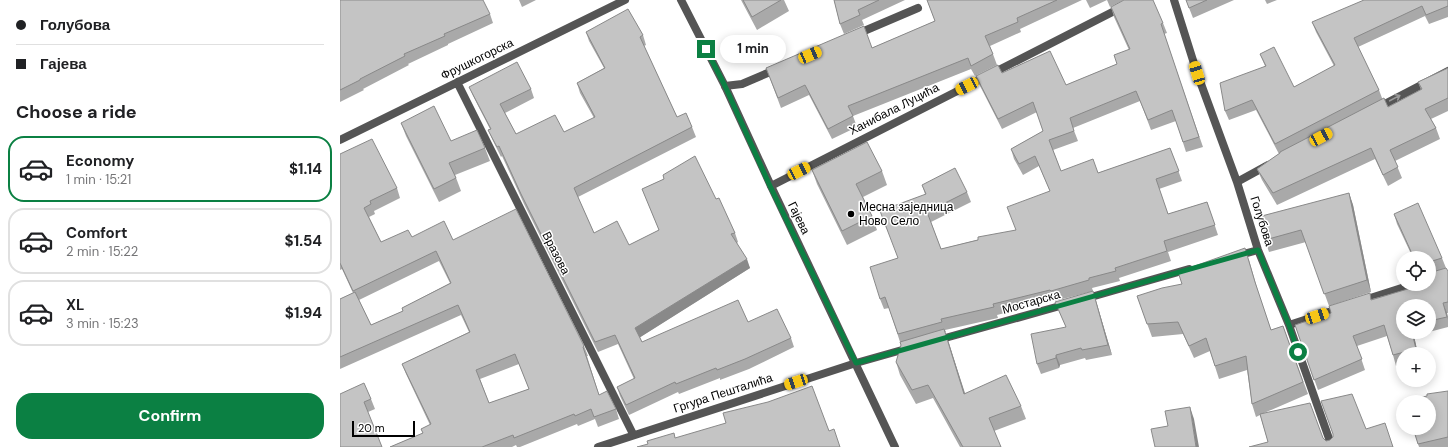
<!DOCTYPE html>
<html lang="en">
<head>
<meta charset="utf-8">
<style>
	:root { --surface:#fff; --page:#f6f6f6; --text:#202124; --muted:#757577; --line:#e0e0e0; --accent:#0b8043 }
	body { margin:0; font-family:"DM Sans",sans-serif; background:var(--page); color:var(--text); height:100vh; display:flex; flex-direction:column; font-size:15px; white-space:nowrap }
	* { box-sizing:border-box; margin:0 }
	p { font-size:13px; color:var(--muted) }
	.icon { flex:none; width:22px; height:22px; fill:none; stroke:currentColor; stroke-width:2; stroke-linecap:round; stroke-linejoin:round }
	.map { position:relative; flex:1; overflow:hidden }
	.panel { display:flex; flex-direction:column; background:var(--surface); width:340px }
	.panel>* { flex:none }
	.guide { display:grid; align-content:center; height:88px; padding:0 16px; background:var(--surface) }
	.buttons { position:absolute; left:1056px; top:251px; display:grid; gap:8px }
	.buttons a { display:grid; place-items:center; width:40px; height:40px; border-radius:50%; background:var(--surface); box-shadow:0 2px 10px #0003; font-size:20px }
	.scale { position:absolute; left:12px; bottom:10px; width:63px; box-sizing:border-box; padding-left:4px; border:2px solid #000; border-top:0; font-size:11px; line-height:14px; white-space:nowrap; color:#000; -webkit-text-stroke:3px #fff; paint-order:stroke }
	.end { position:absolute; width:18px; height:18px; margin:-9px; border:5px solid #0b8043; background:#fff; box-shadow:0 0 0 2px #fff }
	.from { border-radius:50% }
	.bubble { position:absolute; height:28px; border-radius:14px; background:var(--surface); box-shadow:0 2px 10px #0003; font-size:13px; font-weight:700; line-height:28px; text-align:center }
	.car { position:absolute; width:12px; height:24px; margin:-12px -6px; border-radius:5px; box-shadow:0 0 3px 1px #0007; background:linear-gradient(#f5c518 24%,#345 0 40%,#f5c518 0 76%,#345 0 86%,#f5c518 0) }
	.guide b { display:flex; align-items:center; gap:14px; height:38px; font-size:15px }
	.guide b+b { border-top:1px solid var(--line) }
	.guide i { width:10px; height:10px; background:var(--text) }
	ul { padding:0; list-style:none }
	li { display:flex; align-items:center; gap:12px; height:66px; margin:0 8px 6px; padding:0 8px; border:2px solid var(--line); border-radius:16px }
	li div { flex:1 }
	li b { display:block; font-size:15px }
	li em { font-style:normal; font-weight:700 }
	li.on { border-color:var(--accent) }
	li>.icon { width:36px; height:36px; stroke-width:1.5 }
	h2 { padding:0 16px; font-size:18px; line-height:48px }
	.action { display:flex; gap:8px; margin-top:auto; padding:8px 16px }
	.action a { flex:1; height:46px; border-radius:16px; background:var(--accent); color:#fff; font-size:16px; font-weight:700; line-height:46px; text-align:center }
	main { display:flex; flex:1; min-height:0 }
	.map>svg:first-child { display:block }
</style>
</head>
<body>
<main>
<section class="panel">
<div class="guide">
<b><i class="from"></i>Голубова</b>
<b><i></i>Гајева</b>
</div>
<h2>Choose a ride</h2>
<ul>
<li class="on"><svg class="icon" aria-label="car" viewBox="0 0 24 24"><path d="M5 17H2v-5l4-1 3-4h7l3 4 3 1v5h-3M9 17h6M6 11h13"/><circle cx="7" cy="17" r="2"/><circle cx="17" cy="17" r="2"/></svg><div><b>Economy</b><p>1 min · 15:21</p></div><em>$1.14</em></li>
<li><svg class="icon" aria-label="car" viewBox="0 0 24 24"><path d="M5 17H2v-5l4-1 3-4h7l3 4 3 1v5h-3M9 17h6M6 11h13"/><circle cx="7" cy="17" r="2"/><circle cx="17" cy="17" r="2"/></svg><div><b>Comfort</b><p>2 min · 15:22</p></div><em>$1.54</em></li>
<li><svg class="icon" aria-label="car" viewBox="0 0 24 24"><path d="M5 17H2v-5l4-1 3-4h7l3 4 3 1v5h-3M9 17h6M6 11h13"/><circle cx="7" cy="17" r="2"/><circle cx="17" cy="17" r="2"/></svg><div><b>XL</b><p>3 min · 15:23</p></div><em>$1.94</em></li>
</ul>
<div class="action"><a>Confirm</a></div>
</section>
<div class="map">
<svg width="1108" height="447" viewBox="0 0 1108 447">
	<rect width="100%" height="100%" fill="#fff"/>
	<g fill="none" stroke-linecap="round" stroke-linejoin="round">
		<path stroke="#555" stroke-width="8" d="M834 0 857 73 897 182 918 250 949 325 992 447
			M517 34 578 8
			M117 82 293 434
			M385 86 402 84 437 69
			M1037 108 1108 71
			M0 140 285 0
			M897 182 928 165
			M431 186 796 0
			M896 256 918 250
			M744 299 849 269
			M1021 301 1074 284
			M949 325 1001 308
			M598 340 727 304
			M258 447 516 363 569 348"/>
		<path stroke="#555" stroke-width="8" d="M341 0 385 86 431 186 555 447"/>
	</g>
	<path fill="#a9a9a9" fill-rule="evenodd" d="M0 0 150 14 153 23 108 44V45L68 64 69 65 23 89 24 90 0 102Z
		M179 0H196L182 7Z
		M401 0H444L449 11 417 30Z
		M494 0H565L522 20 524 25 504 34 500 24Z
		M587 0H742L680 29 681 32 650 46 657 65 635 76 631 69 513 116 517 127 492 139 469 95 441 108 426 68 532 48 595 21Z
		M746 0H784L770 7 767 0 750 8Z
		M846 0H894L853 18Z
		M925 0H937L927 4Z
		M1108 0V17L1089 24 1085 16 1018 47 1039 90 1042 98 1048 107 1081 90 1078 82 1108 68V111L1091 119 1096 128 1100 139 1055 161 1062 178 1048 186 1035 159 937 205 922 180 917 169 940 153 939 154 916 110 889 120 885 111 925 66 920 54 954 87 994 66 976 32 972 22Z
		M771 7 823 23 827 33 824 34 863 147 846 152 836 121 811 130 800 101 733 128 738 141 713 150 721 171 758 173 830 148 842 181 819 189 828 214 867 202 878 235 828 252 831 261 779 278 780 281 752 288 753 291 715 301 714 300 657 315 658 318 605 330 606 332H605L625 393 681 406 686 419 654 431 661 447H620L593 398 576 404 560 375 556 362 561 345 549 308 544 309 540 299 585 194 582 185 627 192 631 202 591 222 601 249 676 230 710 191 699 166 683 175 674 159 671 149 703 131 697 112 662 129 640 86 636 76 662 73 726 85 777 64 789 50 774 17Z
		M246 32 303 35 306 45 304 46 337 117 352 127 356 137 238 197 254 233 289 245 319 230 302 189 324 179 323 175 376 199 395 233 398 242 397 243 410 268 300 337 302 342 408 322 451 338 454 347 409 369 380 380V378L339 394 338 392 289 415 280 396 277 387 294 379 278 344 258 352 184 204 162 156 161 157 152 139 148 130 150 129 133 96 129 87 191 89 194 98 165 113 176 134 224 132 254 118 240 93 237 83 264 68 249 41Z
		M61 123 111 141 145 148 150 161 115 175 121 191 99 202 66 136Z
		M0 154 57 188 60 198 34 211 35 214 29 217 41 242 72 237 113 240 244 346 248 356H247L259 395 276 409 279 419 258 427 255 419 238 426 237 424 180 447H177L176 445 172 447H50L83 433 81 429 90 425 66 374 62 364 129 332 121 315 0 369V299L13 293 2 269 0 270ZM99 261 110 283 62 308 63 311 31 325 19 300ZM179 364 189 389 149 403 140 379Z
		M472 170 542 171 547 185 523 197 532 216 537 230 507 245 477 184Z
		M1009 193 1013 205 1031 292 989 306 966 242 929 252 925 240Z
		M1054 214 1102 258 1106 268 1089 273V258H1073L1057 224Z
		M909 260 919 295 931 330 943 326 968 394 924 413 983 438 986 441 990 440 1026 429 1053 447 928 442 920 415 916 417 912 404 907 370 879 379 870 351 854 358 843 334 812 337 797 296 842 284Z
		M1108 271V313H1107L1108 317V327L1089 332V306L1063 332H1089L1074 336 1078 354H1063V364L1056 366 1053 355 1047 336 1017 346 1025 370 978 390 955 325 1032 299 1089 284Z
		M756 301 772 355 746 360 745 358 720 365 719 368 701 374 697 364 726 327 715 302Z
		M1108 391V447H1079L1073 428Z
		M0 394 31 399 35 409 28 412Z"/>
	<path fill="#898989" d="M1009 193 1013 205 1031 292 1027 280Z
		M407 259 410 268 299 338 295 328Z
		M753 291 756 301 772 355 768 345Z
		M1103 303 1107 313 1108 320 1107 317Z
		M604 329 609 343 629 407 624 394Z
		M1072 332 1074 336 1078 354 1076 349Z
		M716 355 720 365 719 368 716 358Z
		M850 407 854 419 859 447H856Z"/>
	<path fill="#c4c4c4" stroke="#898989" fill-rule="evenodd" d="M0 0H143L150 14 104 34 105 36 64 54 65 56 20 79V80L0 90Z
		M403 0H441L412 17Z
		M494 0H539L518 10 520 15 500 24Z
		M587 0H717L677 18 678 22 645 36 653 54 631 66 628 58 508 106 513 116 488 129 465 85 438 98 426 68 524 26 532 48 595 21Z
		M784 0H813L823 23 821 24 859 137 843 142 832 110 808 120 796 91 730 118 734 131 709 140 721 171 753 159 758 173 830 148 839 171 816 179 828 214 867 202 875 225 824 241 827 251 775 268 776 271 749 278V280L711 291 710 290 653 304 654 307 601 319 602 322 558 334 545 297 540 299 530 267 558 258 540 211 586 194 582 185 615 168 627 192 587 212 601 249 638 240V237L676 230 667 207 710 191 695 156 679 164 671 149 703 131 693 102 658 119 636 76 658 65 662 73 710 51 726 85 777 64 774 55 790 49 771 7Z
		M846 0H867L849 8Z
		M1024 0H1108V6L1086 15 1082 6 1014 38 1039 90 935 144 912 100 885 111 880 83 926 66 920 54 934 47 954 87 995 65 972 22Z
		M288 9 303 35 300 37 337 117 346 113 352 127 234 188 254 233 277 221 289 245 319 230 302 189 324 179 323 175 355 156 376 199 379 198 395 233 391 234 407 259 295 328 302 342 398 300 408 322 437 309 451 338 405 359 377 370 376 368 336 384 335 382 286 405 277 387 295 378 275 335 255 342 181 194 159 146 157 147 148 130 151 129 129 87 177 62 191 89 160 104 176 134 215 115 224 132 255 117 237 83 265 68 246 32Z
		M1108 68V98L1085 109 1096 128 1050 150 1058 167 1043 175 1031 148 933 193 917 169 940 153V152L1044 98 1048 107 1082 89 1078 82Z
		M94 106 111 141 137 130 145 148 109 163 116 178 94 189 61 123Z
		M32 139 57 188 30 201 31 204 24 208 41 242 68 230 72 237 104 221 113 240 176 209 244 346 243 347 259 395 267 391 276 409 254 417 251 409 235 416 234 414 174 438 173 435 142 447H50L83 433 81 429 91 424 62 364 130 332 118 305 0 357V299L15 292 31 325 63 311 62 308 111 283 96 251 13 291 0 263V154ZM175 354 189 389 149 403 136 370Z
		M527 142 542 171 516 184 532 216 502 231 472 170Z
		M1009 193 1027 280 984 294 961 230 925 240 918 217Z
		M1078 203 1102 258 1089 262V258H1074L1054 214Z
		M905 248 915 282 931 330 943 326 963 382 912 404 906 356 875 366 866 338 849 346 838 322 807 324 797 296 822 288 842 284 838 272Z
		M1106 268 1108 271V302L1103 303 1107 317 1089 321V306H1063V332H1072L1076 349 1053 355 1044 325 1013 336 1022 359 974 380 955 325 991 313 989 306 1030 293 1031 300 1071 288 1070 285 1074 284H1089V273Z
		M753 291 768 345 742 350 741 348 716 355V358L697 364 691 334 726 327 715 302Z
		M604 329 624 394 666 375 681 406 649 418 661 447H623L588 385 572 390 556 362 561 345 560 342Z
		M24 383 31 399 24 402 42 447H0V394Z
		M472 386 489 431 494 429 500 447H297L308 444 307 441 334 433 335 438 386 423 383 413 428 402Z
		M1108 391V437L1078 444 1073 428H1089V402H1066V401L1087 396V394Z
		M1012 394 1026 429 1045 423 1053 447H909L928 442 920 414 970 403 983 438 986 441 990 440 993 437V434L981 401Z
		M850 407 856 447H815L811 429 828 426 825 411Z"/>
	<defs><path id="oneway-shaft" d="M-6 0H5M1.5-3L5.5 0L1.5 3" fill="none" stroke-width="1.6" stroke-linecap="round" stroke-linejoin="round"/></defs>
	<use stroke="#999" href="#oneway-shaft" transform="translate(1055 98) rotate(-28)"/>
	<g fill="none" stroke-linecap="round" stroke-linejoin="round">
		<path stroke="#0b8043" stroke-width="5" d="M366 49 385 86 430 186 516 363 918 250 949 325 958 352"/>
	</g>
	<circle fill="#000" stroke="#fff" stroke-width="1.5" cx="511" cy="214" r="4"/>
	<g text-anchor="middle" stroke-width="3" stroke-linejoin="round" paint-order="stroke">
		<g font-size="12" fill="#000" stroke="#fff">
			<text transform="translate(137 59) rotate(-26)" y="4">Фрушкогорска</text>
			<text transform="translate(554 109) rotate(-27)" y="4">Ханибала Луцића</text>
			<text transform="translate(459 218) rotate(64)" y="4">Гајева</text>
			<text transform="translate(922 221) rotate(72)" y="4">Голубова</text>
			<text transform="translate(216 253) rotate(63)" y="4">Вразова</text>
			<text transform="translate(691 302) rotate(-16)" y="4">Мостарска</text>
			<text transform="translate(383 393) rotate(-18)" y="4">Гргура Пешталића</text>
		</g>
		<g font-size="12" fill="#000" stroke="#fff" text-anchor="start">
			<text x="519" y="211">Месна заједница<tspan x="519" dy="14">Ново Село</tspan></text>
		</g>
	</g>
</svg>
<div class="buttons">
<a><svg class="icon" aria-label="locate" viewBox="0 0 24 24"><circle cx="12" cy="12" r="6"/><path d="M12 2v4M12 18v4M2 12h4M18 12h4"/></svg></a>
<a><svg class="icon" aria-label="layers" viewBox="0 0 24 24"><path d="M12 4l9 5-9 5-9-5zM3 14l9 5 9-5"/></svg></a>
<a>+</a>
<a>−</a>
</div>
<div class="scale">20 m</div>
<i class="end from" style="left:958px;top:352px"></i>
<i class="end" style="left:366px;top:49px"></i>
<div class="bubble" style="left:380px;top:35px;width:66px">1 min</div>
<i class="car" style="left:470px;top:55px;rotate:67deg"></i>
<i class="car" style="left:857px;top:73px;rotate:343deg"></i>
<i class="car" style="left:627px;top:86px;rotate:243deg"></i>
<i class="car" style="left:981px;top:137px;rotate:62deg"></i>
<i class="car" style="left:459px;top:171px;rotate:63deg"></i>
<i class="car" style="left:977px;top:316px;rotate:72deg"></i>
<i class="car" style="left:456px;top:382px;rotate:252deg"></i>
</div>
</main>
</body>
</html>
